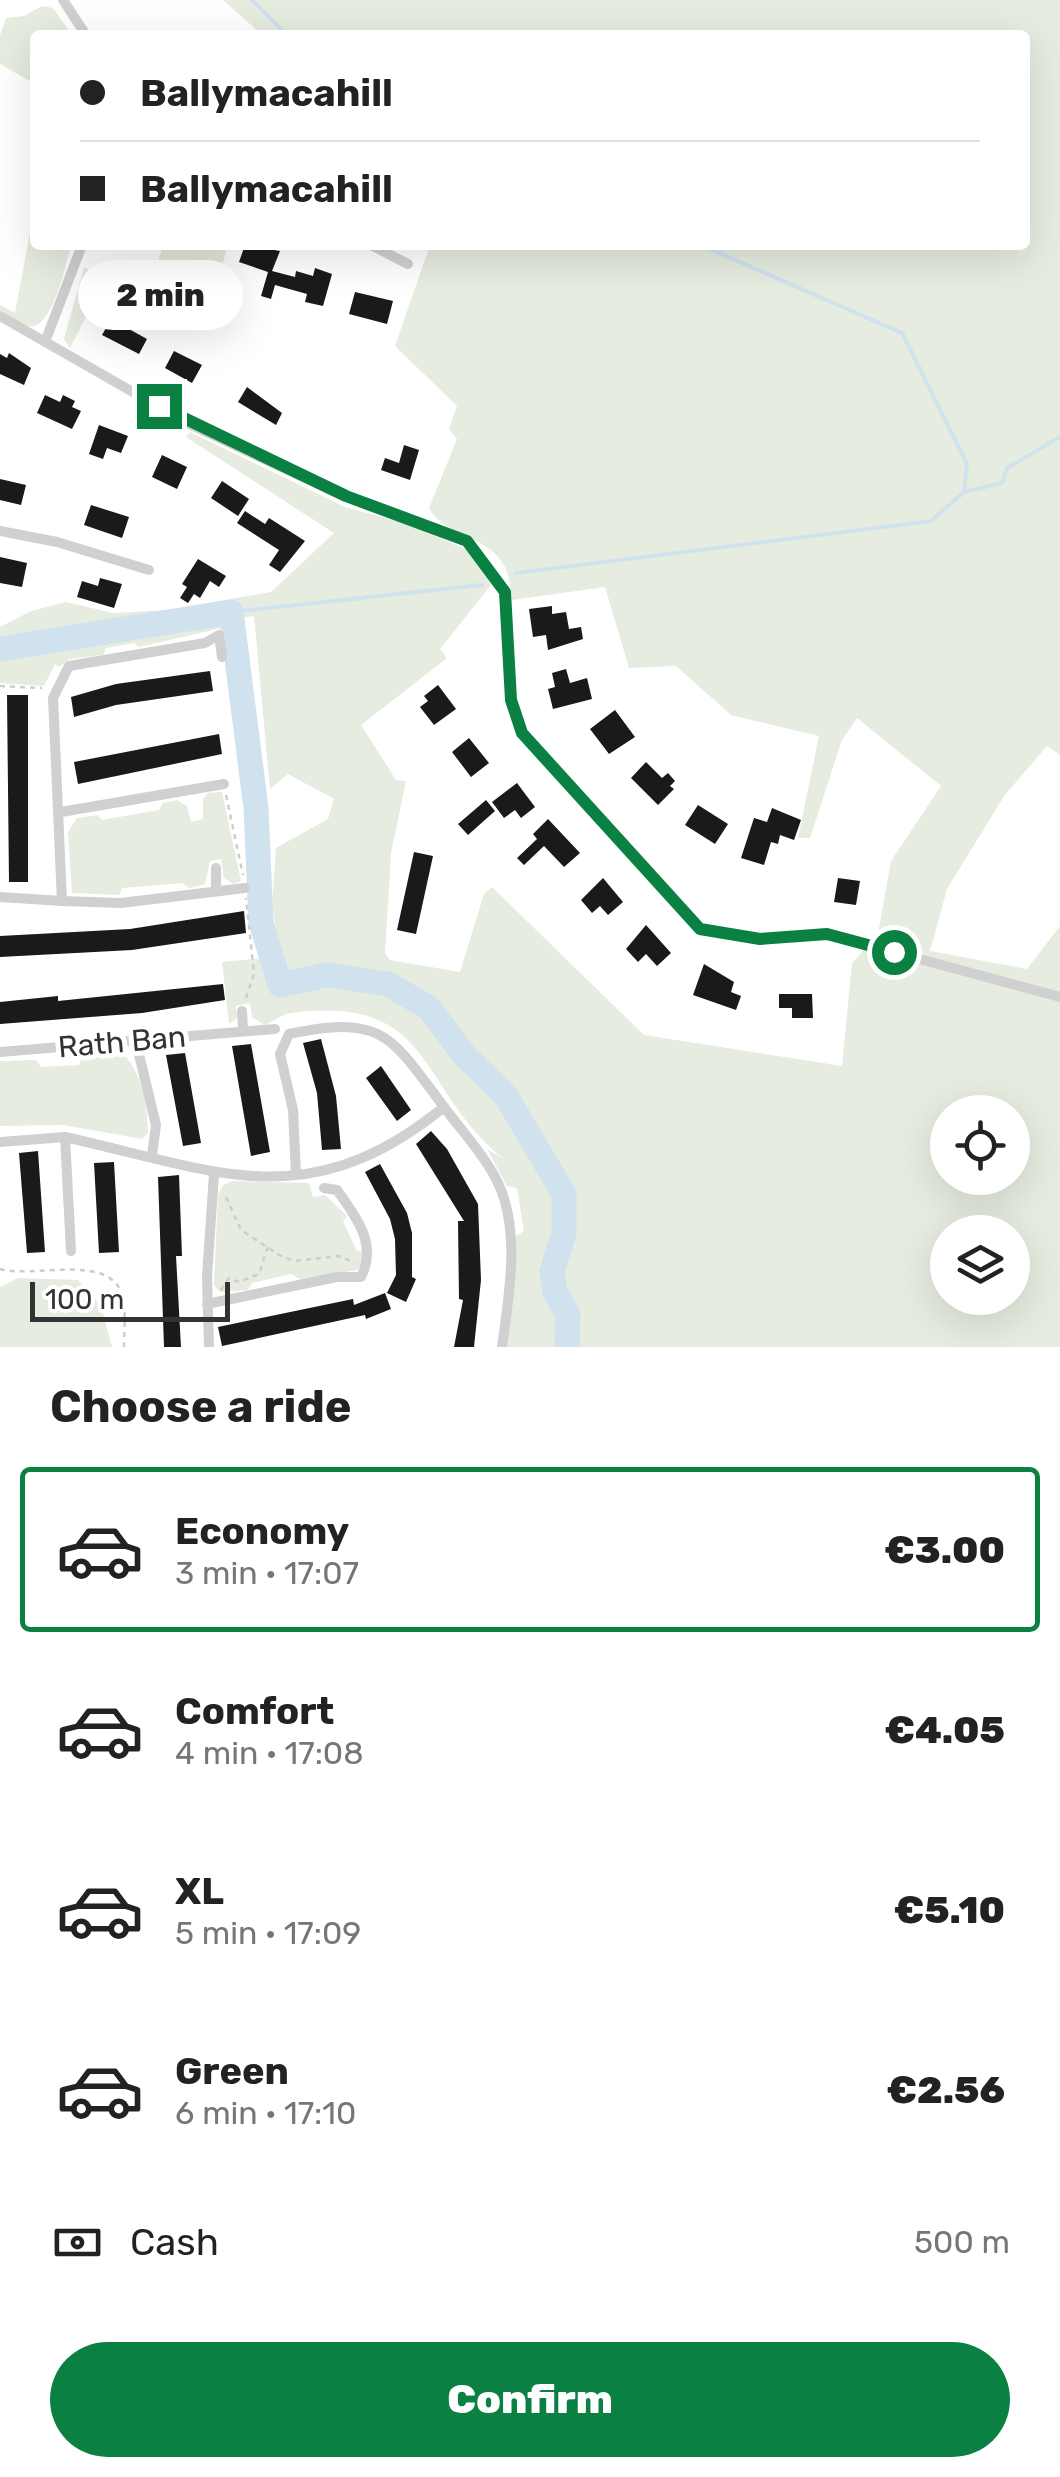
<!DOCTYPE html>
<html lang="en">
<head>
<meta charset="utf-8">
<style>
	:root { --surface:#fff; --page:#f6f6f6; --text:#222; --muted:#767676; --line:#e0e0e0; --accent:#0b8043 }
	body { margin:0; font-family:Rubik,sans-serif; background:var(--page); color:var(--text); height:100vh; display:flex; flex-direction:column; font-size:38px; white-space:nowrap }
	* { box-sizing:border-box; margin:0 }
	p { font-size:32px; color:var(--muted) }
	.icon { flex:none; width:55px; height:55px; fill:none; stroke:currentColor; stroke-width:2; stroke-linecap:round; stroke-linejoin:round }
	.map { position:relative; height:1347px; overflow:hidden }
	.side { display:flex; flex-direction:column; background:var(--surface); flex:1 }
	.side>* { flex:none }
	.top-card { position:absolute; left:30px; top:30px; width:1000px; height:220px; border-radius:10px; box-shadow:0 10px 40px #0002; display:grid; align-content:center; height:220px; padding:0 50px; background:var(--surface) }
	.controls { position:absolute; left:930px; top:1095px; display:grid; gap:20px }
	.controls a { display:grid; place-items:center; width:100px; height:100px; border-radius:50%; background:var(--surface); box-shadow:0 10px 40px #0002; font-size:50px }
	.scale { position:absolute; left:30px; bottom:25px; width:200px; box-sizing:border-box; padding-left:10px; border:5px solid #333; border-top:0; font-size:28px; line-height:35px; white-space:nowrap; color:#333; -webkit-text-stroke:8px #fff; paint-order:stroke }
	.end { position:absolute; width:45px; height:45px; margin:-22px; border:12px solid #0b8043; background:#fff; box-shadow:0 0 0 5px #fff }
	.from { border-radius:50% }
	.bubble { position:absolute; height:70px; border-radius:35px; background:var(--surface); box-shadow:0 10px 40px #0002; font-size:32px; font-weight:800; line-height:70px; text-align:center }
	.top-card b { display:flex; align-items:center; gap:35px; height:95px; font-size:38px }
	.top-card b+b { border-top:2px solid var(--line) }
	.top-card i { width:25px; height:25px; background:var(--text) }
	ul { padding:0; list-style:none }
	li { display:flex; align-items:center; gap:30px; height:165px; margin:0 20px 15px; padding:0 30px; border:5px solid transparent; border-radius:10px }
	li div { flex:1 }
	li b { display:block; font-size:38px }
	li em { font-style:normal; font-weight:800 }
	li.active { border-color:var(--accent) }
	li>.icon { width:90px; height:90px; stroke-width:1.5 }
	h2 { padding:0 50px; font-size:45px; line-height:120px }
	.pay { display:flex; align-items:center; gap:25px; height:110px; padding:0 50px; font-size:38px }
	.pay p { margin-inline-start:auto }
	.button { display:flex; gap:20px; margin-top:auto; padding:20px 50px }
	.button a { flex:1; height:115px; border-radius:60px; background:var(--accent); color:#fff; font-size:40px; font-weight:800; line-height:115px; text-align:center }
	.map>svg:first-child { display:block }
</style>
</head>
<body>
<div class="map">
<svg width="1060" height="1347" viewBox="0 0 1060 1347">
	<rect width="100%" height="100%" fill="#fff"/>
	<path fill="#e6ecdf" fill-rule="evenodd" d="M223 0H1060V755L1047 746 1004 796 947 889 930 951 1027 969 1060 926V1347H507L515 1237 524 1231 517 1188 507 1186 487 1149 504 1159C416 1089 436 994 291 1013 282 1014 274 1022 264 1025L252 1017 250 1003 236 1006 237 1018 229 1024 222 962 263 958 266 974 283 971 272 905 276 848 328 819 334 799 288 774 270 789 254 616 45 644 227 622 232 666 222 628 139 647 134 643 106 648 103 655 70 659 59 667 55 664 44 686 0 683V627L31 611 66 602 113 613 168 610 271 592 334 533 186 437 190 432 345 507 411 525 467 550 484 568 491 585 440 649 447 658 361 725 396 780 406 781 391 853 385 953 390 960 460 972 484 894 492 887 644 1035 842 1066 852 963 878 934 891 861 941 786 857 718 842 740 810 838H798L819 736 731 715 676 666 629 668 605 587 512 600C510 590 510 576 505 567 489 535 444 537 429 508L457 439 449 429 457 406 395 346 430 245H1025V35H262ZM948 1112H1012V1178H948ZM948 1232H1012V1298H948Z
		M42 6 53 8 72 35H35V84L0 64V35L6 18 24 16Z
		M32 222 35 245H71C66 263 52 331 29 326 19 324 8 315 0 310V305L15 313Z
		M163 245H228L204 327 148 293Z
		M84 267 106 278 70 348 64 339Z
		M222 792 241 881 233 884 224 878 221 859 210 861 205 884 190 888 182 883 122 888 119 895 72 893 68 832 77 818 98 815 102 820 159 810 163 803 177 800 187 806 191 822 203 819V799L208 793Z
		M125 1056C142 1074 148 1108 148 1133L142 1139 64 1125 0 1126V1061L36 1060 41 1067 79 1065 82 1058Z
		M233 1181 309 1183 313 1197 325 1195 347 1216 343 1221 357 1251H362L363 1265 357 1270 300 1279 291 1274 252 1283 248 1290 220 1292 214 1285 218 1195 223 1185Z
		M18 1278 78 1280 101 1306 112 1347H0V1287Z"/>
	<g fill="none" stroke-linecap="round" stroke-linejoin="round">
		<path stroke="#cfe2ee" stroke-width="4" d="M252 0 287 35
			M701 245 902 333 967 464 964 492
			M516 573 931 521 964 492 1002 483 1007 468 1060 437
			M231 612 482 585"/>
		<path stroke="#cfe2ee" stroke-width="25" d="M0 649 231 612 256 808 261 922 280 985 327 975 388 984 429 1008 464 1055 506 1096 564 1194V1233L552 1272 555 1292 568 1315 567 1347"/>
	</g>
	<path fill="#1a1a1a" d="M245 245 280 251 272 271 295 277 296 271 313 276 315 268 332 274 323 306 305 302 307 294 275 285 271 299 261 296 268 272 239 262Z
		M355 292 393 301 387 324 349 314Z
		M111 319 147 339 139 354 102 335Z
		M174 351 202 365 192 383 165 368Z
		M9 353 31 368 24 385 0 374V354L7 358Z
		M247 387 282 413 276 425 238 402Z
		M45 395 60 402 63 395 75 401 72 407 81 411 72 429 37 413Z
		M99 425 128 436 121 453 107 448 103 459 89 454Z
		M404 445 419 450 410 480 381 470 385 458 399 463Z
		M162 455 187 467 177 489 152 477Z
		M0 479 26 485 21 505 0 500Z
		M222 481 249 499 238 516 211 498Z
		M91 505 129 517 122 538 84 525Z
		M245 511 265 524 269 518 305 541 280 572 269 565 279 550 237 523Z
		M0 557 27 563 22 587 0 583Z
		M198 559 226 576 219 587 210 581 200 598 194 594 188 603 180 598 187 587 182 584Z
		M100 578 122 584 114 608 77 597 82 581 98 586Z
		M552 606V614L566 612 569 629 581 627 583 639 548 650 546 635 533 637 529 609Z
		M566 669 570 683 587 678 592 699 553 709 548 689 555 687 552 673Z
		M210 671 213 691 116 705 74 717 71 697 116 684Z
		M438 685 456 709 434 725 420 707 428 701 424 696Z
		M7 695H28V882H9Z
		M615 710 635 737 609 754 590 729Z
		M219 734 222 754 78 784 74 762Z
		M469 738 489 763 471 777 452 752Z
		M646 762 662 778 668 773 675 781 670 786 674 789 658 805 631 778Z
		M517 783 535 807 521 818 515 810 504 818 492 802Z
		M486 800 495 811 468 835 458 824Z
		M698 805 728 824 715 844 685 825Z
		M772 808 801 820 794 840 780 835 778 844 771 842 764 865 741 858 754 818 767 822Z
		M548 819 580 853 564 867 544 846 524 865 517 858 537 839 533 834Z
		M414 852 433 856 416 934 397 930Z
		M603 878 623 902 608 915 600 906 592 913 581 900Z
		M838 878 860 881 856 905 834 902Z
		M244 911 246 933 132 950 0 957V936L130 929Z
		M646 925 671 953 657 966 646 954 638 962 626 949Z
		M704 964 734 982 731 992 741 996 736 1010 693 995Z
		M223 984 225 1000 142 1013 0 1024V1002L58 996V1001Z
		M779 994H812L813 1018H792V1008H779Z
		M321 1039 336 1096 341 1149 322 1150 317 1093 303 1043Z
		M251 1044 270 1152 251 1156 232 1046Z
		M185 1053 201 1143 183 1146 166 1055Z
		M381 1066 411 1110 397 1121 366 1078Z
		M431 1131 447 1149 478 1204 481 1280 474 1347H454L463 1300 459 1299 458 1221H464L416 1144Z
		M38 1151 45 1252 27 1253 19 1153Z
		M114 1162 119 1252 99 1253 94 1163Z
		M380 1164 407 1213 412 1233V1277L416 1279 406 1302 387 1293 396 1275 395 1239 390 1219 365 1172Z
		M179 1175 182 1256H176L181 1347H164L158 1177Z
		M385 1293 391 1309 366 1319 365 1315 222 1346 218 1327 353 1299 354 1305Z"/>
	<g fill="none" stroke-linecap="round" stroke-linejoin="round">
		<path stroke="#cdcdcd" stroke-width="2.5" stroke-dasharray="5 5" stroke-linecap="butt" d="M0 686 42 688
			M226 795 243 875
			M246 998 254 974 246 898
			M226 1197 241 1230 279 1255 294 1261 339 1256 355 1263
			M0 1269C33 1279 113 1251 123 1298 126 1313 124 1332 124 1347
			M221 1290 229 1278 239 1282 259 1274 268 1246"/>
		<path stroke="#d0d0d0" stroke-width="10" d="M63 0 86 35
			M371 245 408 264
			M0 316 187 423 346 497 467 541 505 592 511 700 522 733 699 929 760 939 827 934 1060 997
			M45 342 82 245
			M0 531 57 542 149 570
			M61 812 224 784
			M216 868V891
			M0 897 62 901 53 698 69 666 205 643 219 635 222 657
			M62 901 121 903 245 888
			M242 1011 243 1031
			M136 1042 156 1125 152 1155
			M0 1052 275 1029
			M65 1137C218 1171 307 1218 444 1107 461 1130 482 1152 495 1177 522 1226 509 1295 502 1347
			M0 1142 65 1137 71 1251
			M296 1175 293 1110 280 1054 289 1034C383 1014 391 1036 444 1107
			M207 1304 337 1277H361C378 1244 356 1217 337 1190L324 1188
			M209 1347 207 1276 214 1174"/>
	</g>
	<g fill="none" stroke-linecap="round" stroke-linejoin="round">
		<path stroke="#0b8043" stroke-width="12" d="M159 406 346 496 467 541 505 592 511 700 522 733 700 929 760 939 827 934 894 952"/>
	</g>
	<g text-anchor="middle" stroke-width="10" stroke-linejoin="round" paint-order="stroke">
		<g font-size="30" fill="#333" stroke="#fff">
			<text transform="translate(122 1042) rotate(-5)" y="10">Rath Ban</text>
		</g>
	</g>
</svg>
<div class="controls">
<a><svg class="icon" aria-label="locate" viewBox="0 0 24 24"><circle cx="12" cy="12" r="6"/><path d="M12 2v4M12 18v4M2 12h4M18 12h4"/></svg></a>
<a><svg class="icon" aria-label="layers" viewBox="0 0 24 24"><path d="M12 4l9 5-9 5-9-5zM3 14l9 5 9-5"/></svg></a>
</div>
<div class="scale">100 m</div>
<i class="end from" style="left:894px;top:952px"></i>
<i class="end" style="left:159px;top:406px"></i>
<div class="bubble" style="left:78px;top:260px;width:165px">2 min</div>
<div class="top-card">
<b><i class="from"></i>Ballymacahill</b>
<b><i></i>Ballymacahill</b>
</div>
</div>
<section class="side">
<h2>Choose a ride</h2>
<ul>
<li class="active"><svg class="icon" aria-label="car" viewBox="0 0 24 24"><path d="M5 17H2v-5l4-1 3-4h7l3 4 3 1v5h-3M9 17h6M6 11h13"/><circle cx="7" cy="17" r="2"/><circle cx="17" cy="17" r="2"/></svg><div><b>Economy</b><p>3 min · 17:07</p></div><em>€3.00</em></li>
<li><svg class="icon" aria-label="car" viewBox="0 0 24 24"><path d="M5 17H2v-5l4-1 3-4h7l3 4 3 1v5h-3M9 17h6M6 11h13"/><circle cx="7" cy="17" r="2"/><circle cx="17" cy="17" r="2"/></svg><div><b>Comfort</b><p>4 min · 17:08</p></div><em>€4.05</em></li>
<li><svg class="icon" aria-label="car" viewBox="0 0 24 24"><path d="M5 17H2v-5l4-1 3-4h7l3 4 3 1v5h-3M9 17h6M6 11h13"/><circle cx="7" cy="17" r="2"/><circle cx="17" cy="17" r="2"/></svg><div><b>XL</b><p>5 min · 17:09</p></div><em>€5.10</em></li>
<li><svg class="icon" aria-label="car" viewBox="0 0 24 24"><path d="M5 17H2v-5l4-1 3-4h7l3 4 3 1v5h-3M9 17h6M6 11h13"/><circle cx="7" cy="17" r="2"/><circle cx="17" cy="17" r="2"/></svg><div><b>Green</b><p>6 min · 17:10</p></div><em>€2.56</em></li>
</ul>
<div class="pay"><svg class="icon" aria-label="cash" viewBox="0 0 24 24"><path d="M3 7h18v10H3z"/><circle cx="12" cy="12" r="2"/></svg>Cash<p>500 m</p></div>
<div class="button"><a>Confirm</a></div>
</section>
</body>
</html>
